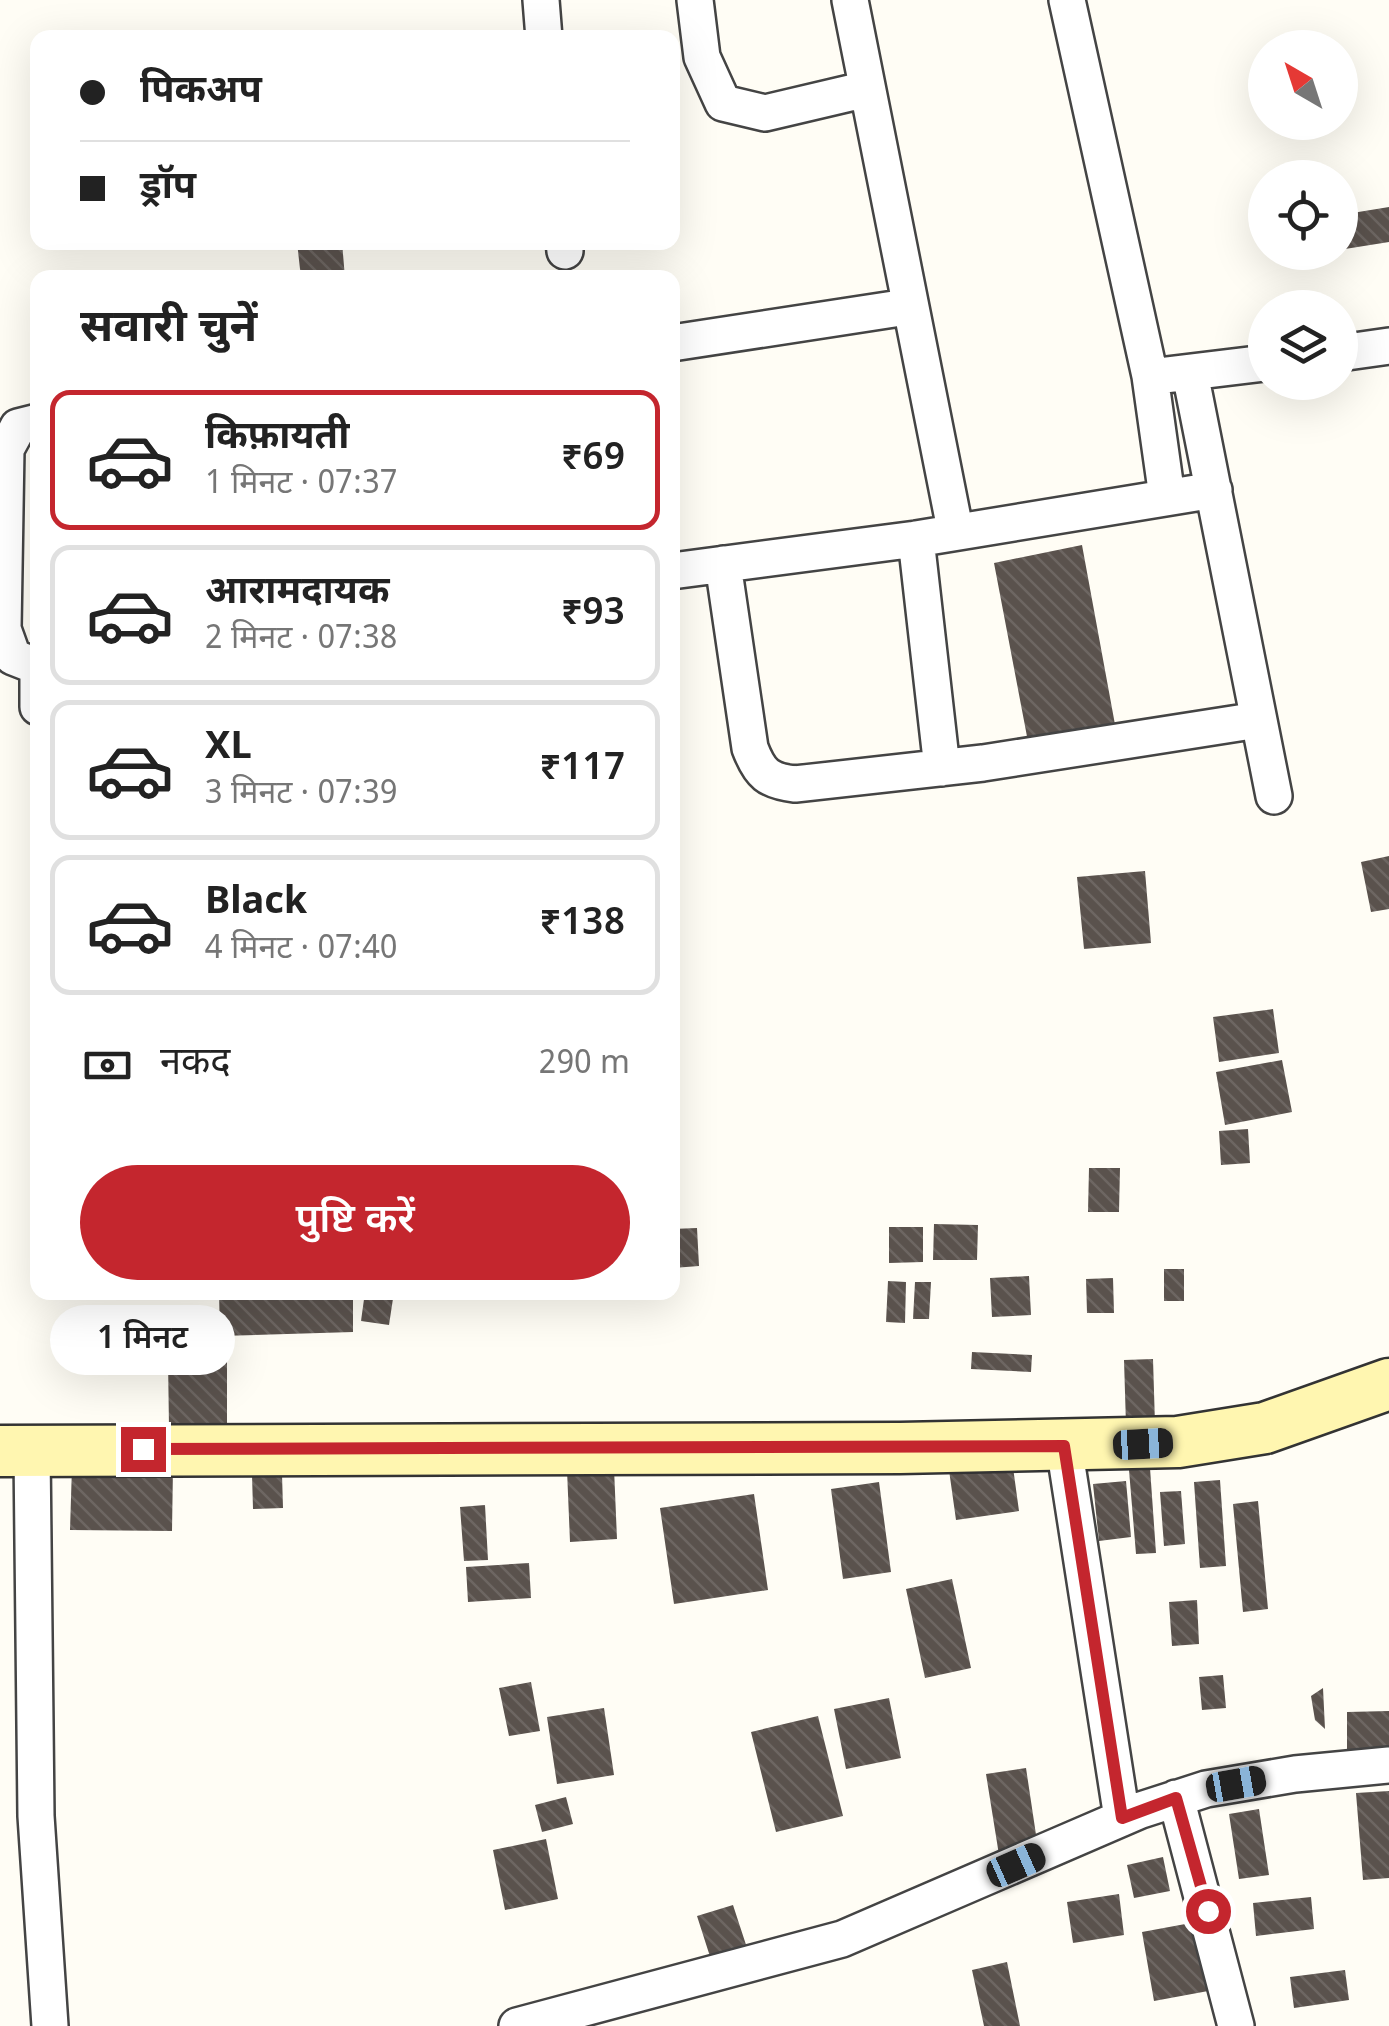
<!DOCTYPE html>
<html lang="hi">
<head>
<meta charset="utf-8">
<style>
	:root { --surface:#fff; --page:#f2f2f2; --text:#222; --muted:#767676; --line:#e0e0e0; --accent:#c4262e }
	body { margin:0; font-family:Georgia,"Noto Sans Devanagari",serif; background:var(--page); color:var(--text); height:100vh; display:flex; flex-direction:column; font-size:38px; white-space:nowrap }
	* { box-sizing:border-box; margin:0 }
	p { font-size:32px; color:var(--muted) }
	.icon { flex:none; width:55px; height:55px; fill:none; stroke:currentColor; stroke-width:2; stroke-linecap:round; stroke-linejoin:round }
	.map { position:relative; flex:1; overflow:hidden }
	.drawer { position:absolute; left:30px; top:270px; width:650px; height:1030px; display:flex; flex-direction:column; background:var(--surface); border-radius:20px; box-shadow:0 10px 40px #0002 }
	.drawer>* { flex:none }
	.top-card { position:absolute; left:30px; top:30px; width:650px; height:220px; border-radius:20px; box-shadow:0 10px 40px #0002; display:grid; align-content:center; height:220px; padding:0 50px; background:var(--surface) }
	.needle { width:65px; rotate:321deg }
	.fabs { position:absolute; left:1248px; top:30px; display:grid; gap:20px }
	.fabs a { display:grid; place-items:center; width:110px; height:110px; border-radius:50%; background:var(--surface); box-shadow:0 10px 40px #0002; font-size:50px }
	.end { position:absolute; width:45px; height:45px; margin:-22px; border:12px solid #c4262e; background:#fff; box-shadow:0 0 0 5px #fff }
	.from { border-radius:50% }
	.bubble { position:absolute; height:70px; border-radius:35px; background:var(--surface); box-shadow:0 10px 40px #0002; font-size:32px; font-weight:600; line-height:70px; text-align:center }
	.car { position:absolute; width:30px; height:60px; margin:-30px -15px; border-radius:12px; box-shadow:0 0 8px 2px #0007; background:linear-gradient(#222 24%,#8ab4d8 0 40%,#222 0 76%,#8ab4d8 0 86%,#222 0) }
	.top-card b { display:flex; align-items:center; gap:35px; height:95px; font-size:38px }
	.top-card b+b { border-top:2px solid var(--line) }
	.top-card i { width:25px; height:25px; background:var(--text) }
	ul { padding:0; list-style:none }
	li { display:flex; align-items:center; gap:30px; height:140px; margin:0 20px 15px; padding:0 30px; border:5px solid var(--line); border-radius:20px }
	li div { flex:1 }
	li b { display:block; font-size:38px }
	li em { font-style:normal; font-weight:600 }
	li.active { border-color:var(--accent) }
	li>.icon { width:90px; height:90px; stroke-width:1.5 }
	h2 { padding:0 50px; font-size:45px; line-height:120px }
	.pay { display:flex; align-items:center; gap:25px; height:110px; padding:0 50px; font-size:38px }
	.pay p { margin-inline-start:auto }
	.primary-button { display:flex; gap:20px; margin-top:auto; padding:20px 50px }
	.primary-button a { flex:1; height:115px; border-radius:60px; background:var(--accent); color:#fff; font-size:40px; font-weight:600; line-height:115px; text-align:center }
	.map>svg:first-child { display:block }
</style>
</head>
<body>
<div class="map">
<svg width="1389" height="2026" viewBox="0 0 1389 2026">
	<defs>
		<pattern id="building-back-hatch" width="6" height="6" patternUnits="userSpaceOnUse" patternTransform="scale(2.5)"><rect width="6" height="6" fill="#5a524d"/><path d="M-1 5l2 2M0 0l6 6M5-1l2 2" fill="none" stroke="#6d6662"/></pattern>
	</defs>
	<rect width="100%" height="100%" fill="#fffdf5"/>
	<path fill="url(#building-back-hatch)" d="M1389 207V242L1345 249 1340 215Z
		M297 242H342L345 278H301Z
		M1082 545 1116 730 1029 747 994 563Z
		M1389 856V909L1371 912 1361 862Z
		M1145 871 1151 943 1084 949 1077 877Z
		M1273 1009 1279 1053 1219 1062 1213 1017Z
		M1282 1060 1292 1112 1225 1125 1216 1072Z
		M1248 1129 1250 1163 1221 1165 1219 1131Z
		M1089 1168H1120L1119 1212H1088Z
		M934 1224 978 1225 977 1260H933Z
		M889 1227H923V1262L889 1263Z
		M697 1228 699 1266 673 1268 672 1229Z
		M1164 1269H1184V1301H1164Z
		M1029 1276 1031 1315 992 1317 990 1278Z
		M1113 1278 1114 1313H1087L1086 1279Z
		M888 1281 906 1282 905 1323 886 1322Z
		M915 1282H931L929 1319H913Z
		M219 1292H353V1332L220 1336Z
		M365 1292H394L389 1325 361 1321Z
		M972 1352 1032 1355 1031 1372 971 1369Z
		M227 1357V1427L169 1428 168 1359Z
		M1153 1359 1155 1424 1126 1425 1124 1360Z
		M1012 1460 1019 1511 956 1520 949 1470Z
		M72 1466 173 1468 172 1531 70 1530Z
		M614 1468 617 1539 570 1542 567 1470Z
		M1150 1468 1156 1553 1136 1554 1129 1470Z
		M282 1474 283 1508 253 1509 252 1475Z
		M1220 1480 1226 1566 1200 1568 1194 1482Z
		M1126 1481 1131 1537 1099 1541 1093 1484Z
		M879 1482 891 1572 843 1579 831 1489Z
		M1181 1491 1185 1544 1164 1546 1160 1492Z
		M754 1494 768 1590 674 1604 660 1508Z
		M1258 1501 1268 1609 1243 1612 1233 1504Z
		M485 1505 488 1560 464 1561 460 1507Z
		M529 1563 531 1598 468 1602 466 1567Z
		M952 1579 971 1668 925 1678 906 1589Z
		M1197 1600 1199 1644 1172 1646 1169 1602Z
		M1223 1675 1226 1708 1202 1710 1199 1677Z
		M531 1682 540 1731 509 1736 499 1688Z
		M1323 1688 1325 1729 1315 1720 1311 1696Z
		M889 1698 901 1758 846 1769 834 1709Z
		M604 1708 614 1775 557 1784 547 1717Z
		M1389 1711V1751H1347V1712Z
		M818 1716 843 1816 776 1832 751 1732Z
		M1026 1768 1038 1848 999 1855 986 1774Z
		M1389 1791V1878L1363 1880 1356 1793Z
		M566 1797 573 1824 542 1832 535 1805Z
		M1259 1809 1269 1875 1239 1879 1229 1814Z
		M546 1839 558 1899 505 1910 493 1850Z
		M1163 1857 1170 1891 1134 1898 1127 1865Z
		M1119 1894 1124 1935 1073 1943 1067 1902Z
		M1311 1897 1314 1929 1256 1936 1253 1903Z
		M733 1905 750 1957 714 1969 697 1916Z
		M1207 1920 1219 1989 1154 2001 1142 1932Z
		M1007 1962 1020 2026H984L972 1970Z
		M1345 1970 1349 2000 1294 2008 1290 1977Z"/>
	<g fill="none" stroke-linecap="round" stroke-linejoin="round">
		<g stroke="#444" stroke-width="40">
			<path id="street" d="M541 0 544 38
				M695 0 702 57 723 103 765 113 867 89
				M850 0 955 529
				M1067 0 1150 376 1167 497
				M564 242 565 251
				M672 343 907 307
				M1340 353 1389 346
				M1190 373 1274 796
				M1166 375 1265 363
				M916 539 942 768
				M723 564 750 748C760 774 768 781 795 784L983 763 1258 720
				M672 571 916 539 1214 490
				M38 663V707
				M36 666 13 657 3 629 6 449 18 427 38 422
				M1064 1446 1122 1818
				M32 1451 36 1816 50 2026
				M1176 1798 1236 2026
				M517 2026 842 1939 1141 1810 1206 1789 1295 1774 1389 1765"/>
		</g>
		<g stroke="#333" stroke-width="55">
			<path id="secondary" d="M0 1451 900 1448 1178 1442 1265 1428 1389 1384"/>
		</g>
		<use href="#street" stroke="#fff" stroke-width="35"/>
		<use href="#secondary" stroke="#fff6b0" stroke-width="50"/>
	</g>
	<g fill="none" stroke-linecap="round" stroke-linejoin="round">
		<path stroke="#c4262e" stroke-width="12" d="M143 1449 1064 1446 1122 1818 1176 1798 1208 1911"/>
	</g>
</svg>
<div class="fabs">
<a><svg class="needle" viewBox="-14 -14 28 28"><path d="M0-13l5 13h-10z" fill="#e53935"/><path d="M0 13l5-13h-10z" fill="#767676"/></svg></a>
<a><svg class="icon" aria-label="locate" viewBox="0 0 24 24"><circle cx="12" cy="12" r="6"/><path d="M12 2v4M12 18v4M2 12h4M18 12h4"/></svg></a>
<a><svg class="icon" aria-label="layers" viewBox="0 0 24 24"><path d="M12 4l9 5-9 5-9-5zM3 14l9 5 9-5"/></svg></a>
</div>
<i class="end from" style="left:1208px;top:1911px"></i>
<i class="end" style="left:143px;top:1449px"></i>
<div class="bubble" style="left:50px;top:1305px;width:185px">1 मिनट</div>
<i class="car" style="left:1143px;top:1444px;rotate:87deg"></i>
<i class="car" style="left:1236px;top:1784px;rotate:80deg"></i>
<i class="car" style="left:1016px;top:1865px;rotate:66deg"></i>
<div class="top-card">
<b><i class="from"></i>पिकअप</b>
<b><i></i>ड्रॉप</b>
</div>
<section class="drawer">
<h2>सवारी चुनें</h2>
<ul>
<li class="active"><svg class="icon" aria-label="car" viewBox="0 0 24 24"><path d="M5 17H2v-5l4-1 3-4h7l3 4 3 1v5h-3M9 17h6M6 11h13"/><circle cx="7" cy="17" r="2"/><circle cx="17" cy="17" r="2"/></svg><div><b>किफ़ायती</b><p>1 मिनट · 07:37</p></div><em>₹69</em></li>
<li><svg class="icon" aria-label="car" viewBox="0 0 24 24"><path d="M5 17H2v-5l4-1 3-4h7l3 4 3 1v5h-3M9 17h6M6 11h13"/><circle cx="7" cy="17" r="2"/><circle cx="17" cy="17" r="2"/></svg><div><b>आरामदायक</b><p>2 मिनट · 07:38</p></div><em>₹93</em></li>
<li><svg class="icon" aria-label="car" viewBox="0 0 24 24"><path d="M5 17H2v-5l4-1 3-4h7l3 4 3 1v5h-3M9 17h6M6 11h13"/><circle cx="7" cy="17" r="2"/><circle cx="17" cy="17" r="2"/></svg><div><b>XL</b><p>3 मिनट · 07:39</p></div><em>₹117</em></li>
<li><svg class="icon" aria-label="car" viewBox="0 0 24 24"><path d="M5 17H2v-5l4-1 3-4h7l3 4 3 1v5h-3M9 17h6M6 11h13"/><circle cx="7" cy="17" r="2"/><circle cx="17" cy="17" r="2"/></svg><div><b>Black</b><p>4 मिनट · 07:40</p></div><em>₹138</em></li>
</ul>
<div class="pay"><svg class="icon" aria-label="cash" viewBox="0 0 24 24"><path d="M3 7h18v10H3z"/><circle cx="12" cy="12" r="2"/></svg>नकद<p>290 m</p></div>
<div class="primary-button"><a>पुष्टि करें</a></div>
</section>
</div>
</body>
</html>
